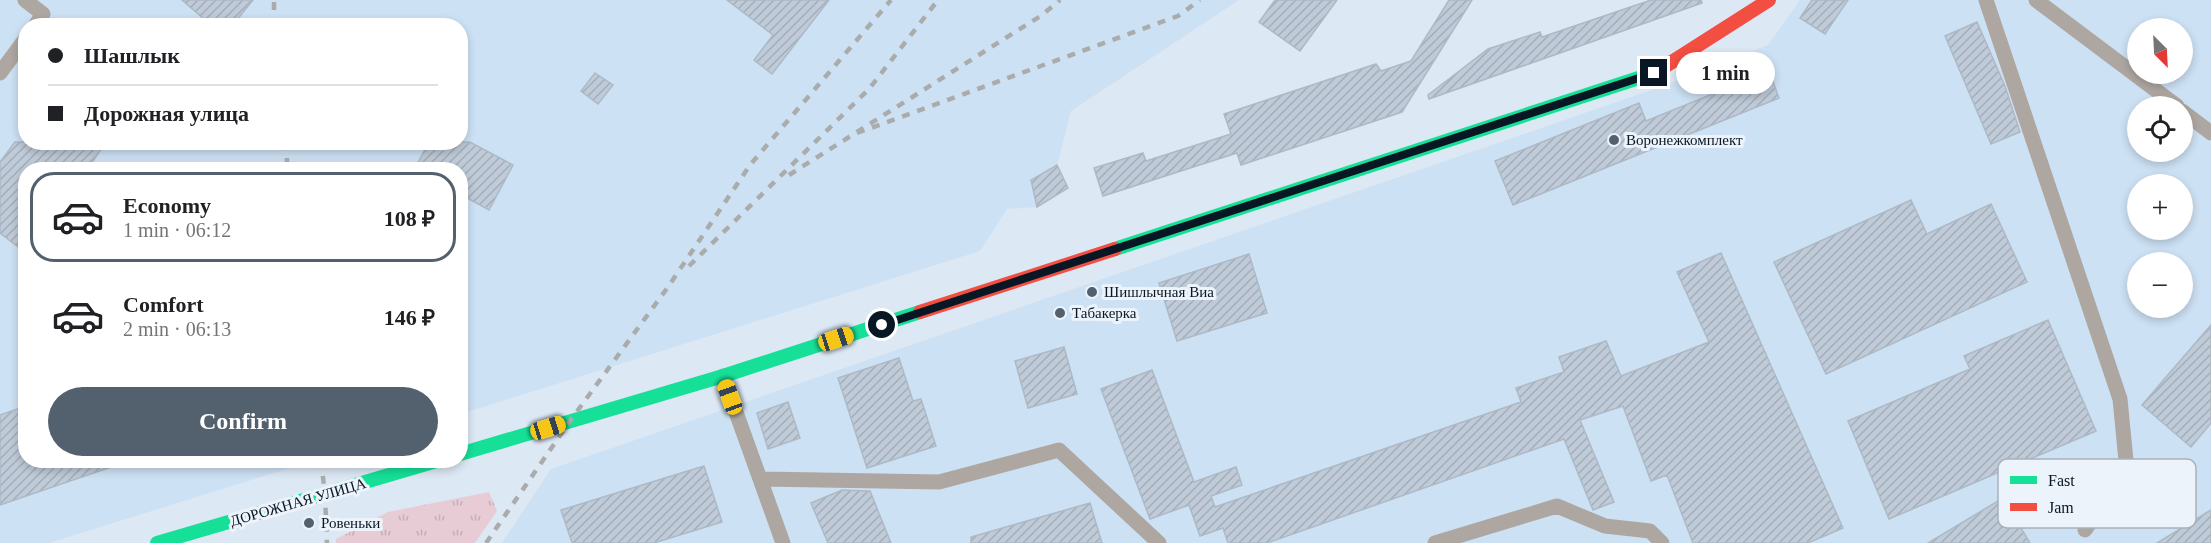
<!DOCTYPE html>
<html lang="en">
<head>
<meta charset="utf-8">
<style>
	:root { --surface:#fff; --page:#f6f6f6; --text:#202124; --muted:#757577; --line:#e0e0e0; --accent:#53606d }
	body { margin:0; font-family:"Times New Roman",serif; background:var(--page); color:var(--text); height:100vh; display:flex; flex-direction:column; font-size:22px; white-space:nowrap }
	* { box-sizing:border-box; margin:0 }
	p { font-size:20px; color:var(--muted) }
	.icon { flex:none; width:33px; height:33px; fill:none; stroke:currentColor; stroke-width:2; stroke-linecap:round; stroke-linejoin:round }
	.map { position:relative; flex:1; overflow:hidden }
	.side { position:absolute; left:18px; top:162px; width:450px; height:306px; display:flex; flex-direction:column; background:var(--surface); border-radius:24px; box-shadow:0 3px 9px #0003 }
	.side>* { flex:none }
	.top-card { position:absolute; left:18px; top:18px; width:450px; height:132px; border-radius:24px; box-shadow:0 3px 9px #0003; display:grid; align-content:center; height:132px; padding:0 30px; background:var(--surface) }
	.needle { width:39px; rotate:156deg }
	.buttons { position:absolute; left:2127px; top:18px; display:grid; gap:12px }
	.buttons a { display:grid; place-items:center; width:66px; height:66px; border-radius:50%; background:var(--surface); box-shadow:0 3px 9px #0003; font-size:30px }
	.end { position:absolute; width:27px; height:27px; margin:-14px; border:8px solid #091724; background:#fff; box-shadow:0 0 0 3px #fff }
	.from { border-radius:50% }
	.bubble { position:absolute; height:42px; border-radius:21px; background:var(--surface); box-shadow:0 3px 9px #0003; font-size:20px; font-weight:700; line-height:42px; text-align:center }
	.car { position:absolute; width:18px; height:36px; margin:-18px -9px; border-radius:8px; box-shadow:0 0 4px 2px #0007; background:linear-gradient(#f5c518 24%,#345 0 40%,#f5c518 0 76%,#345 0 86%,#f5c518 0) }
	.top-card b { display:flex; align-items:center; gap:21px; height:57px; font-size:22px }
	.top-card b+b { border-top:2px solid var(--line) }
	.top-card i { width:15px; height:15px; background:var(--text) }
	ul { padding:10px 0 0; list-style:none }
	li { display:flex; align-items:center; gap:18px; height:90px; margin:0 12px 9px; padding:0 18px; border:3px solid transparent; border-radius:24px }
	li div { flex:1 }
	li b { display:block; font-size:22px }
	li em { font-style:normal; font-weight:700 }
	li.current { border-color:var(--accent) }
	li>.icon { width:54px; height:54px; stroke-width:1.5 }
	.action { display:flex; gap:12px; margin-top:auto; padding:12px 30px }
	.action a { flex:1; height:69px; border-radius:36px; background:var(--accent); color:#fff; font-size:24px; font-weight:700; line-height:69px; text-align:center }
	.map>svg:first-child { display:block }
</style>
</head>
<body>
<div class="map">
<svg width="2211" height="543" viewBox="0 0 2211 543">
	<defs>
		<pattern id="grass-tufts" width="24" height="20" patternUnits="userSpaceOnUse" patternTransform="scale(1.5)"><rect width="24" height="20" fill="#e7ccd6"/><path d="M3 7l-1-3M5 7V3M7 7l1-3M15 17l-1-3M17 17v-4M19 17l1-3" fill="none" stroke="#c5aeb8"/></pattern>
		<pattern id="building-hatch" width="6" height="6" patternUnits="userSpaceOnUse" patternTransform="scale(1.5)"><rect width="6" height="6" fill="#bfcbd8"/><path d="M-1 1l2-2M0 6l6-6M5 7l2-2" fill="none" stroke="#a3aeb9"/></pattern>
	</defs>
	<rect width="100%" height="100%" fill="#dce8f4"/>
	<path fill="#cde1f4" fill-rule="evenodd" d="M0 0H1239L1071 111 1057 165 1068 188 1037 207 1007 209 980 251 461 414 460 170H26V460L312 461 49 543H0ZM26 26H460V142H26Z
		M1800 0H2211V543H502L551 469 1663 86 1768 45ZM2138 28H2182V74H2138ZM2138 106H2182V152H2138ZM2138 184H2182V230H2138ZM2138 262H2182V308H2138Z"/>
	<path fill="url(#grass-tufts)" d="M489 492 497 511 475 543H336V539L388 512Z"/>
	<path fill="url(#building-hatch)" stroke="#adb9c5" stroke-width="1.5" d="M182 0H253L232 26H212Z
		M727 0H829L772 74 754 60 773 35Z
		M1275 0H1337L1300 51 1259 22Z
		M1449 0H1472L1402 112 1241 165 1237 153 1103 196 1094 168 1143 153 1146 161 1231 134 1224 114 1376 64 1381 71 1411 61Z
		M1651 0H1701L1702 3 1429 99 1428 95 1488 49 1540 32 1542 37Z
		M1812 0H1848L1825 34 1800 18Z
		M1977 22 2005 86 2020 132 1991 144 1945 36Z
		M1769 71 1779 98 1513 205 1495 161 1639 103 1646 121Z
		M595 73 613 85 598 104 581 91Z
		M15 142H106L87 170H26V253L0 233V162Z
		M429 142H470L513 165 489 210 460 194V170H414Z
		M1057 165 1068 188 1037 207 1031 180Z
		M1911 200 1927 234 1991 204 2027 282 1826 374 1774 262Z
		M1721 253 1843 528 1808 543H1693L1667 475 1651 481 1623 406 1580 420 1614 502 1593 510 1564 439 1267 543H1228L1223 528 1200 536 1189 505 1150 519 1101 389 1152 370 1194 482 1236 467 1242 485 1211 496 1215 507 1521 402 1516 388 1564 372 1559 357 1606 341 1621 376 1709 342 1677 272Z
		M1249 254 1267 313 1177 341 1159 283Z
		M2048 320 2096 431 1889 519 1848 421 1970 369 1964 356Z
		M2211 325V423L2191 447 2142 405Z
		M1064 347 1077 394 1028 408 1015 361Z
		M899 358 913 401 921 399 936 446 867 468 838 378Z
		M788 402 800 438 768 449 757 413Z
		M26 406V460H120V464L0 505V415Z
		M704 466 722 522 654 543H572L561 510Z
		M842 490 870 491 891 543H828L811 503Z
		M2003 498 2030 543H1928Z
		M1090 503 1102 543H971V537Z
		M2211 510V543H2157Z"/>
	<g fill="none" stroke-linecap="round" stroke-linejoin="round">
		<path stroke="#aea7a1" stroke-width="15" d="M25 0 43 14 35 26
			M1986 0 2120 399 2127 471 2085 530
			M2036 0 2177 106
			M0 73 26 38
			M2182 111 2211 133
			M723 376 783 543
			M760 479 939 482 1059 450 1159 543
			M1435 543 1557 506 1605 526 1650 531 1662 543"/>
		<path stroke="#16e098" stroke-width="14" d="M1115 249 1654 73 1664 67
			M460 454 723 376 920 312
			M157 543 440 460"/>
		<path stroke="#f24e42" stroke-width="14" d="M1664 67 1769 0
			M920 312 1115 249"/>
		<path stroke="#aaacac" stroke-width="4.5" stroke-dasharray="8 8" stroke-linecap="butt" d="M274 26V0
			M857 133 1178 16 1200 0
			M285 142 288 170
			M789 175 1042 15 1060 0
			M689 266 869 89 938 0
			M321 460 325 495 327 543
			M486 543 570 421 668 287 750 165 891 0"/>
	</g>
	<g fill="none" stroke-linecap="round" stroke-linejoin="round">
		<path stroke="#091724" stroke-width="8" d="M882 325 1654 73"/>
	</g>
	<g fill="#53606d" stroke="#ecf3fb" stroke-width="2">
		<circle cx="1614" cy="140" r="6"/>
		<circle cx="1092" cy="292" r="6"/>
		<circle cx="1060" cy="313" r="6"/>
		<circle cx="309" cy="523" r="6"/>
	</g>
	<g text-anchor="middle" stroke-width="6" stroke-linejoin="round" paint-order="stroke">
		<g font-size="15" fill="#091724" stroke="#ecf3fb" text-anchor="start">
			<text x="1626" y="145">Воронежкомплект</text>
			<text x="1104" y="297">Шишлычная Виа</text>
			<text x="1072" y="318">Табакерка</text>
			<text x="321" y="528">Ровеньки</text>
		</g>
		<g font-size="15" fill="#091724" stroke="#ecf3fb">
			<text transform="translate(298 502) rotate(-16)" y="5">ДОРОЖНАЯ УЛИЦА</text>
		</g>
	</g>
	<rect x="1998" y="459" width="198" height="69" rx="9" fill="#ecf3fb" stroke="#a8b1ba" stroke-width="1.5"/>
	<rect x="2010" y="476" width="27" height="8" fill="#16e098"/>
	<rect x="2010" y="503" width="27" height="8" fill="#f24e42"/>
	<g font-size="16" fill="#091724">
		<text x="2048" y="486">Fast</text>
		<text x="2048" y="513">Jam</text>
	</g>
</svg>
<div class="buttons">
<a><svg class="needle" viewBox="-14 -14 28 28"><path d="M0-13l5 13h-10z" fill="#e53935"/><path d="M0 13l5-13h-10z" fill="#757577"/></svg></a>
<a><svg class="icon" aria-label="locate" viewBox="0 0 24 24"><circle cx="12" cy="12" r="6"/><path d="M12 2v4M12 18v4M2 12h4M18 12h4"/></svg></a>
<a>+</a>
<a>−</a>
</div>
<i class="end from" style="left:882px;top:325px"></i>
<i class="end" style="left:1654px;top:73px"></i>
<div class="bubble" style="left:1676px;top:52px;width:99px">1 min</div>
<i class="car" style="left:836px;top:339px;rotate:72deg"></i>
<i class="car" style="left:730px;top:397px;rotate:340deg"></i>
<i class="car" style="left:548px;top:428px;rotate:73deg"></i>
<div class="top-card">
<b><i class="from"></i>Шашлык</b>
<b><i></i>Дорожная улица</b>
</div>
<section class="side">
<ul>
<li class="current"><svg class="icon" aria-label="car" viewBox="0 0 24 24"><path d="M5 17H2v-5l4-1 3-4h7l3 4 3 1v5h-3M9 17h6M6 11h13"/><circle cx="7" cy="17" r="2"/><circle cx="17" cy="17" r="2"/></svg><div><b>Economy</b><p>1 min · 06:12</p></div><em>108 ₽</em></li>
<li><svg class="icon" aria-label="car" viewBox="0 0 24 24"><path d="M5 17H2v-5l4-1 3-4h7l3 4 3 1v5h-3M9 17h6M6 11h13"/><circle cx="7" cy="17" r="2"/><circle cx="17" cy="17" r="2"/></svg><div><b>Comfort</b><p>2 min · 06:13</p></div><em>146 ₽</em></li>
</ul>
<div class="action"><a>Confirm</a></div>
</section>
</div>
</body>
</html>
